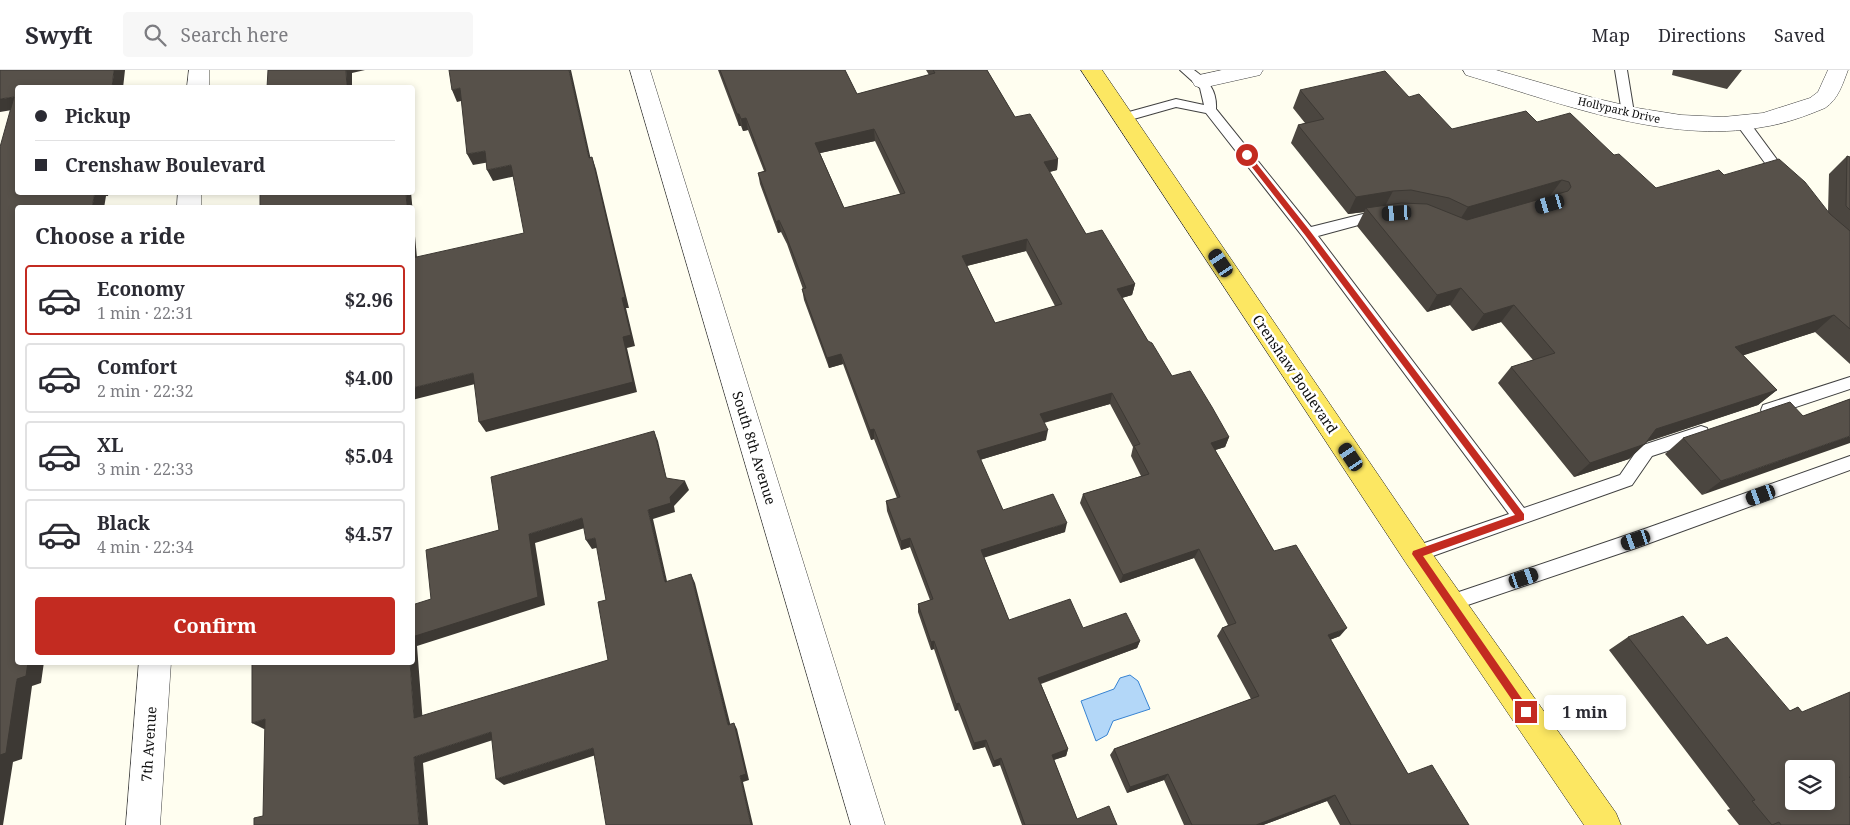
<!DOCTYPE html>
<html lang="en">
<head>
<meta charset="utf-8">
<style>
	:root { --surface:#fff; --page:#f7f7f7; --text:#2b2b33; --muted:#7c7c81; --line:#e1e1e2; --accent:#c32b21 }
	body { margin:0; font-family:"Noto Serif",serif; background:var(--page); color:var(--text); height:100vh; display:flex; flex-direction:column; font-size:19px; white-space:nowrap }
	* { box-sizing:border-box; margin:0 }
	p { font-size:16px; color:var(--muted) }
	.icon { flex:none; width:28px; height:28px; fill:none; stroke:currentColor; stroke-width:2; stroke-linecap:round; stroke-linejoin:round }
	.map { position:relative; flex:1; overflow:hidden }
	.side { position:absolute; left:15px; top:135px; width:400px; height:460px; display:flex; flex-direction:column; background:var(--surface); border-radius:5px; box-shadow:0 2px 8px #0003 }
	.side>* { flex:none }
	.hud { position:absolute; left:15px; top:15px; width:400px; height:110px; border-radius:5px; box-shadow:0 2px 8px #0003; display:grid; align-content:center; height:110px; padding:0 20px; background:var(--surface) }
	.fabs { position:absolute; left:1785px; top:690px; display:grid; gap:10px }
	.fabs a { display:grid; place-items:center; width:50px; height:50px; border-radius:5px; background:var(--surface); box-shadow:0 2px 8px #0003; font-size:25px }
	.end { position:absolute; width:22px; height:22px; margin:-11px; border:6px solid #c32b21; background:#fff; box-shadow:0 0 0 2px #fff }
	.from { border-radius:50% }
	.bubble { position:absolute; height:35px; border-radius:5px; background:var(--surface); box-shadow:0 2px 8px #0003; font-size:16px; font-weight:700; line-height:35px; text-align:center }
	.car { position:absolute; width:15px; height:30px; margin:-15px -8px; border-radius:6px; box-shadow:0 0 4px 1px #0007; background:linear-gradient(#222 24%,#8ab4d8 0 40%,#222 0 76%,#8ab4d8 0 86%,#222 0) }
	.hud b { display:flex; align-items:center; gap:18px; height:48px; font-size:19px }
	.hud b+b { border-top:1px solid var(--line) }
	.hud i { width:12px; height:12px; background:var(--text) }
	ul { padding:0; list-style:none }
	li { display:flex; align-items:center; gap:15px; height:70px; margin:0 10px 8px; padding:0 10px; border:2px solid var(--line); border-radius:5px }
	li div { flex:1 }
	li b { display:block; font-size:19px }
	li em { font-style:normal; font-weight:700 }
	li.current { border-color:var(--accent) }
	li>.icon { width:45px; height:45px; stroke-width:1.5 }
	h2 { padding:0 20px; font-size:22px; line-height:60px }
	.primary-button { display:flex; gap:10px; margin-top:auto; padding:10px 20px }
	.primary-button a { flex:1; height:58px; border-radius:5px; background:var(--accent); color:#fff; font-size:20px; font-weight:700; line-height:58px; text-align:center }
	header { display:flex; align-items:center; gap:30px; box-sizing:border-box; height:70px; padding:0 25px; background:var(--surface); border-bottom:1px solid var(--line) }
	header strong { font-size:24px }
	nav { display:flex; gap:28px; margin-inline-start:auto; font-size:18px }
	.search { width:350px; height:45px; background:var(--page); display:flex; align-items:center; gap:12px; box-sizing:border-box; padding:0 18px; border-radius:5px; color:var(--muted); font-size:19px }
	.map>svg:first-child { display:block }
</style>
</head>
<body>
<header>
<strong>Swyft</strong>
<div class="search"><svg class="icon" aria-label="search" viewBox="0 0 24 24"><circle cx="10" cy="10" r="6"/><path d="M15 15l6 6"/></svg>Search here</div>
<nav><a>Map</a><a>Directions</a><a>Saved</a></nav>
</header>
<div class="map">
<svg width="1850" height="755" viewBox="0 0 1850 755">
	<rect width="100%" height="100%" fill="#fffef0"/>
	<path fill="#b3d7f8" stroke="#3783d2" d="M1130 605 1138 611 1150 639 1113 651 1107 665 1096 671 1081 631 1114 619 1120 608Z"/>
	<g fill="none" stroke-linecap="round" stroke-linejoin="round">
		<g stroke="#414141" stroke-width="2">
			<path id="lane" d="M1180 0H1194C1209 11 1217 21 1216 39L1311 157 1383 139 1388 141 1390 144 1388 147 1318 166 1524 438 1620 405 1640 376 1701 356 1707 358 1709 363 1707 368 1652 386 1632 415 1416 492 1410 490 1407 484 1410 478 1509 444 1303 167 1206 43 1176 37 1123 52 1118 51 1117 48 1118 45 1176 29 1204 35 1200 18Z
				M1615 0H1627L1634 43 1632 46H1624L1622 43Z
				M1742 48 1747 49 1789 106 1791 109 1789 112H1779L1737 55 1736 52Z
				M1850 307V319L1769 346 1763 345 1761 340 1763 335Z
				M1850 386V400L1636 478 1450 541 1444 539 1441 533 1444 527 1450 525 1636 462Z"/>
		</g>
		<g stroke="#414141" stroke-width="1">
			<path id="street" d="M189 0H209V18H187Z
				M630 0H650L885 755H851Z
				M1222 0H1263L1260 5 1202 18 1195 16 1192 11 1195 6Z
				M1463 0H1496L1594 28 1637 38 1681 45 1723 47 1763 43 1810 28 1818 22 1828 0H1848C1843 13 1838 30 1825 38 1806 46 1784 54 1763 57 1667 75 1557 32 1466 5Z
				M178 122H201V138H177Z
				M139 592H171L160 755H126Z"/>
		</g>
		<g stroke="#1f1f1f" stroke-width="1">
			<path id="primary" d="M1081 0H1102L1426 475 1616 743 1621 755H1584L1406 493Z"/>
		</g>
		<use href="#lane" fill="#fff" fill-rule="evenodd"/>
		<use href="#street" fill="#fff" fill-rule="evenodd"/>
		<use href="#primary" fill="#fce762" fill-rule="evenodd"/>
	</g>
	<path fill="#4b4640" fill-rule="evenodd" d="M718 0H845L857 24 929 5 926 0H987L1015 47 1058 89 1057 100 1049 102 1086 164 1135 214 1132 225 1122 228 1148 271 1172 306 1229 367 1225 377 1215 380 1274 481 1340 566 1330 570 1408 704 1469 755H1340L1327 731 1263 755H1184L1164 710 1127 723 1110 685 1114 679 1251 629 1217 566 1222 558 1228 555 1194 488 1120 513 1080 433 1083 424 1141 406 1131 386 1133 377 1110 334 1044 353 1046 370 980 390 1003 440 1065 462 984 487 1009 550 1083 558 1140 571 1137 578 1041 614 1068 679 1066 686 1054 690 1077 749 1117 755H1022L1000 695 993 697 985 677 973 680 958 640 955 641 934 579 931 580 918 542V534L930 530 910 477 901 480 887 441 886 431 897 428 874 369 871 370 843 294 829 298 804 230 802 219H803L787 174 781 162 778 163 760 114 758 103 764 101 748 60 743 61 741 56H739ZM875 71 900 124 844 138 820 83ZM1026 181 1055 236 995 253 967 196Z
		M1673 0H1742L1727 19 1672 5Z
		M1300 20 1409 27 1452 59 1537 52 1614 85 1656 118 1724 105 1828 142 1829 104 1847 86 1850 87V294L1815 262 1743 285 1777 320 1758 335 1647 372 1629 389 1574 407 1498 313 1511 297 1533 290 1501 252 1472 261 1450 235 1427 242 1357 156 1364 142 1348 144 1291 73 1298 55 1305 53 1293 38Z
		M1850 329 1702 425 1665 384 1683 368 1803 346Z
		M1628 567 1707 575 1789 641 1798 637 1849 707 1850 755H1739L1727 740 1730 739 1609 580Z"/>
	<path fill="#3d3934" d="M114 0H125L123 18H112Z
		M346 0H365L352 3V18H347Z
		M569 0H571L593 99 589 88Z
		M460 18 465 30 457 32 452 20Z
		M14 27 18 39 0 42V29Z
		M737 44H739L741 56H739Z
		M746 48 748 60 743 61 741 49Z
		M874 59 875 71 816 84 815 73Z
		M485 81 490 92 473 95 467 84Z
		M592 87 596 99 629 238H626L635 276 627 278 637 322 486 362 479 352 623 267Z
		M1058 89 1057 100 1042 104 1044 92Z
		M511 95 516 106 493 111 487 100Z
		M1562 110 1549 127 1457 154 1468 137Z
		M1393 121 1384 138H1366L1364 142 1348 144 1356 127Z
		M95 122H109L108 126H106L104 138H92Z
		M406 122H411L418 199 412 189V138H407Z
		M779 150 781 162 778 163 776 152Z
		M1027 169 1026 181 962 197V186Z
		M1135 214 1132 225 1114 230 1117 219Z
		M1461 218 1450 235 1427 242 1437 225Z
		M1514 235 1501 252 1472 261 1484 244Z
		M1834 245 1815 262 1717 294 1735 277Z
		M841 284 843 294 829 298 827 288Z
		M473 303 479 313 412 330V318Z
		M1777 320 1758 335 1639 374 1656 359Z
		M1112 323 1110 334 1038 354 1040 344Z
		M874 359V369L871 370 870 360Z
		M1048 360 1046 370 976 391 977 381Z
		M654 361 658 371 669 418 666 408Z
		M1850 366V373L1702 425 1721 411Z
		M1229 367 1225 377 1206 383 1211 373Z
		M1645 374 1629 389 1574 407 1590 393Z
		M685 411 689 420 674 436 675 442 653 449 669 520 665 512 648 440Z
		M582 448 588 457 535 473 545 535 417 576 423 654 414 648 410 592H412V567L529 464Z
		M1067 453 1065 462 980 489 981 480Z
		M595 468 600 477 592 479 586 470Z
		M910 468V477L901 480V471Z
		M1199 479 1194 488 1120 513 1123 505Z
		M691 504 695 513 732 661 728 655Z
		M1347 558 1340 566 1321 573 1328 565Z
		M934 571V579L931 580V572Z
		M1140 571 1137 578 1036 615 1038 608Z
		M28 592H44L41 613 32 616 22 689 13 692 3 755H0V685L17 609Z
		M959 633 958 640 955 641 956 634Z
		M265 649 276 656 264 659 252 653Z
		M734 653 737 659 749 710 743 712 753 755H751L740 706Z
		M491 662 499 668 423 693 428 755H419L414 687Z
		M986 670 985 677 973 680 974 673Z
		M593 678 599 684 504 715 496 709Z
		M1068 679 1066 686 1050 691 1052 685Z
		M1001 688 1000 695 993 697 994 691Z
		M1168 704 1164 710 1127 723 1130 717Z
		M1335 725 1327 731 1263 755H1256Z"/>
	<path fill="#57514a" stroke="#3d3934" fill-rule="evenodd" d="M0 0H114L112 18H18V122H95L92 138H18V566L16 577 18 576V592H28L26 606 17 609 6 683 0 685V77L14 27 0 29Z
		M268 0H346L347 18H267Z
		M449 0H569L589 88 592 87 625 227 622 228 631 265 623 267 633 312 479 352 473 303 412 318V188L524 163 511 95 487 100 485 81 467 84 460 18 452 20Z
		M720 0H845L857 24 935 3 933 0H987L1015 47 1030 44 1058 89 1044 92 1086 164 1102 160 1135 214 1117 219 1148 271 1152 273 1172 306 1190 301 1212 337 1229 367 1211 373 1274 481 1296 475 1347 558 1328 565 1408 704 1432 695 1469 755H1351L1335 725 1256 755H1192L1168 704 1130 717 1114 679 1259 626 1222 558 1236 553 1199 479 1123 505 1083 424 1149 404 1134 376 1140 374 1112 323 1040 344 1048 360 977 381 1003 440 1053 424 1067 453 981 480 1009 550 1070 529 1083 558 1126 543 1140 571 1038 608 1068 679 1052 685 1077 749 1109 736 1117 755H1025L1001 688 994 691 986 670 974 673 959 633 956 634 934 571 931 572 918 534 933 529 910 468 901 471 886 431 900 427 874 359 870 360 841 284 827 288 802 219 806 218 785 163 779 150 776 152 758 103 766 101 746 48 741 49 739 44H737ZM874 59 905 123 844 138 815 73ZM1027 169 1062 234 995 253 962 186Z
		M1385 1 1409 27 1419 24 1452 59 1526 41 1537 52 1570 43 1614 85 1619 84 1656 118 1719 100 1724 105 1779 89 1805 112 1830 144 1850 161V259L1834 245 1735 277 1777 320 1656 359 1645 374 1590 393 1511 297 1555 283 1514 235 1484 244 1461 218 1437 225 1366 138 1401 133 1427 134 1467 150 1568 121 1571 117 1569 112 1562 110 1468 137 1449 128 1411 120 1393 121 1356 127 1298 55 1324 49 1300 20Z
		M1847 86 1850 87V140L1846 136Z
		M260 122H406L407 138H260Z
		M1850 329V366L1721 411 1683 368 1790 332 1803 346Z
		M654 361 666 408 685 411 670 427 671 433 648 440 665 512 691 504 728 655 734 653 746 704 740 706 751 755H606L593 678 496 709 491 662 414 687 419 755H254V748L263 746 265 649 252 653V592H410L414 648 608 590 598 532 606 530 595 468 586 470 582 448 529 464 538 527 412 567V535L431 529 426 480 499 460 491 407Z
		M1683 546 1707 575 1727 567 1790 641 1798 637 1802 642 1850 622V707H1849L1850 708V755H1781L1779 752 1772 755 1752 731 1755 730 1628 567ZM1794 699H1826V731H1794Z"/>
	<path fill="#c32b21" d="M1244 84H1249L1310 161 1524 444V450L1423 486 1529 639V646H1523L1412 484 1413 481 1515 445 1305 165 1244 87Z"/>
	<g text-anchor="middle" stroke-width="5" stroke-linejoin="round" paint-order="stroke">
		<g font-size="11" fill="#0e0e0e" stroke="#fff">
			<text transform="translate(1619 40) rotate(13)" y="4">Hollypark Drive</text>
		</g>
		<g font-size="14" fill="#0e0e0e" stroke="#fff">
			<text transform="translate(1295 304) rotate(56)" y="5">Crenshaw Boulevard</text>
			<text transform="translate(754 378) rotate(73)" y="5">South 8th Avenue</text>
			<text transform="translate(149 674) rotate(-86)" y="5">7th Avenue</text>
		</g>
	</g>
</svg>
<div class="fabs">
<a><svg class="icon" aria-label="layers" viewBox="0 0 24 24"><path d="M12 4l9 5-9 5-9-5zM3 14l9 5 9-5"/></svg></a>
</div>
<i class="end from" style="left:1247px;top:85px"></i>
<i class="end" style="left:1526px;top:642px"></i>
<div class="bubble" style="left:1544px;top:625px;width:82px">1 min</div>
<i class="car" style="left:1550px;top:134px;rotate:254deg"></i>
<i class="car" style="left:1397px;top:143px;rotate:267deg"></i>
<i class="car" style="left:1221px;top:193px;rotate:326deg"></i>
<i class="car" style="left:1351px;top:387px;rotate:326deg"></i>
<i class="car" style="left:1761px;top:425px;rotate:250deg"></i>
<i class="car" style="left:1636px;top:470px;rotate:251deg"></i>
<i class="car" style="left:1524px;top:508px;rotate:71deg"></i>
<div class="hud">
<b><i class="from"></i>Pickup</b>
<b><i></i>Crenshaw Boulevard</b>
</div>
<section class="side">
<h2>Choose a ride</h2>
<ul>
<li class="current"><svg class="icon" aria-label="car" viewBox="0 0 24 24"><path d="M5 17H2v-5l4-1 3-4h7l3 4 3 1v5h-3M9 17h6M6 11h13"/><circle cx="7" cy="17" r="2"/><circle cx="17" cy="17" r="2"/></svg><div><b>Economy</b><p>1 min · 22:31</p></div><em>$2.96</em></li>
<li><svg class="icon" aria-label="car" viewBox="0 0 24 24"><path d="M5 17H2v-5l4-1 3-4h7l3 4 3 1v5h-3M9 17h6M6 11h13"/><circle cx="7" cy="17" r="2"/><circle cx="17" cy="17" r="2"/></svg><div><b>Comfort</b><p>2 min · 22:32</p></div><em>$4.00</em></li>
<li><svg class="icon" aria-label="car" viewBox="0 0 24 24"><path d="M5 17H2v-5l4-1 3-4h7l3 4 3 1v5h-3M9 17h6M6 11h13"/><circle cx="7" cy="17" r="2"/><circle cx="17" cy="17" r="2"/></svg><div><b>XL</b><p>3 min · 22:33</p></div><em>$5.04</em></li>
<li><svg class="icon" aria-label="car" viewBox="0 0 24 24"><path d="M5 17H2v-5l4-1 3-4h7l3 4 3 1v5h-3M9 17h6M6 11h13"/><circle cx="7" cy="17" r="2"/><circle cx="17" cy="17" r="2"/></svg><div><b>Black</b><p>4 min · 22:34</p></div><em>$4.57</em></li>
</ul>
<div class="primary-button"><a>Confirm</a></div>
</section>
</div>
</body>
</html>
